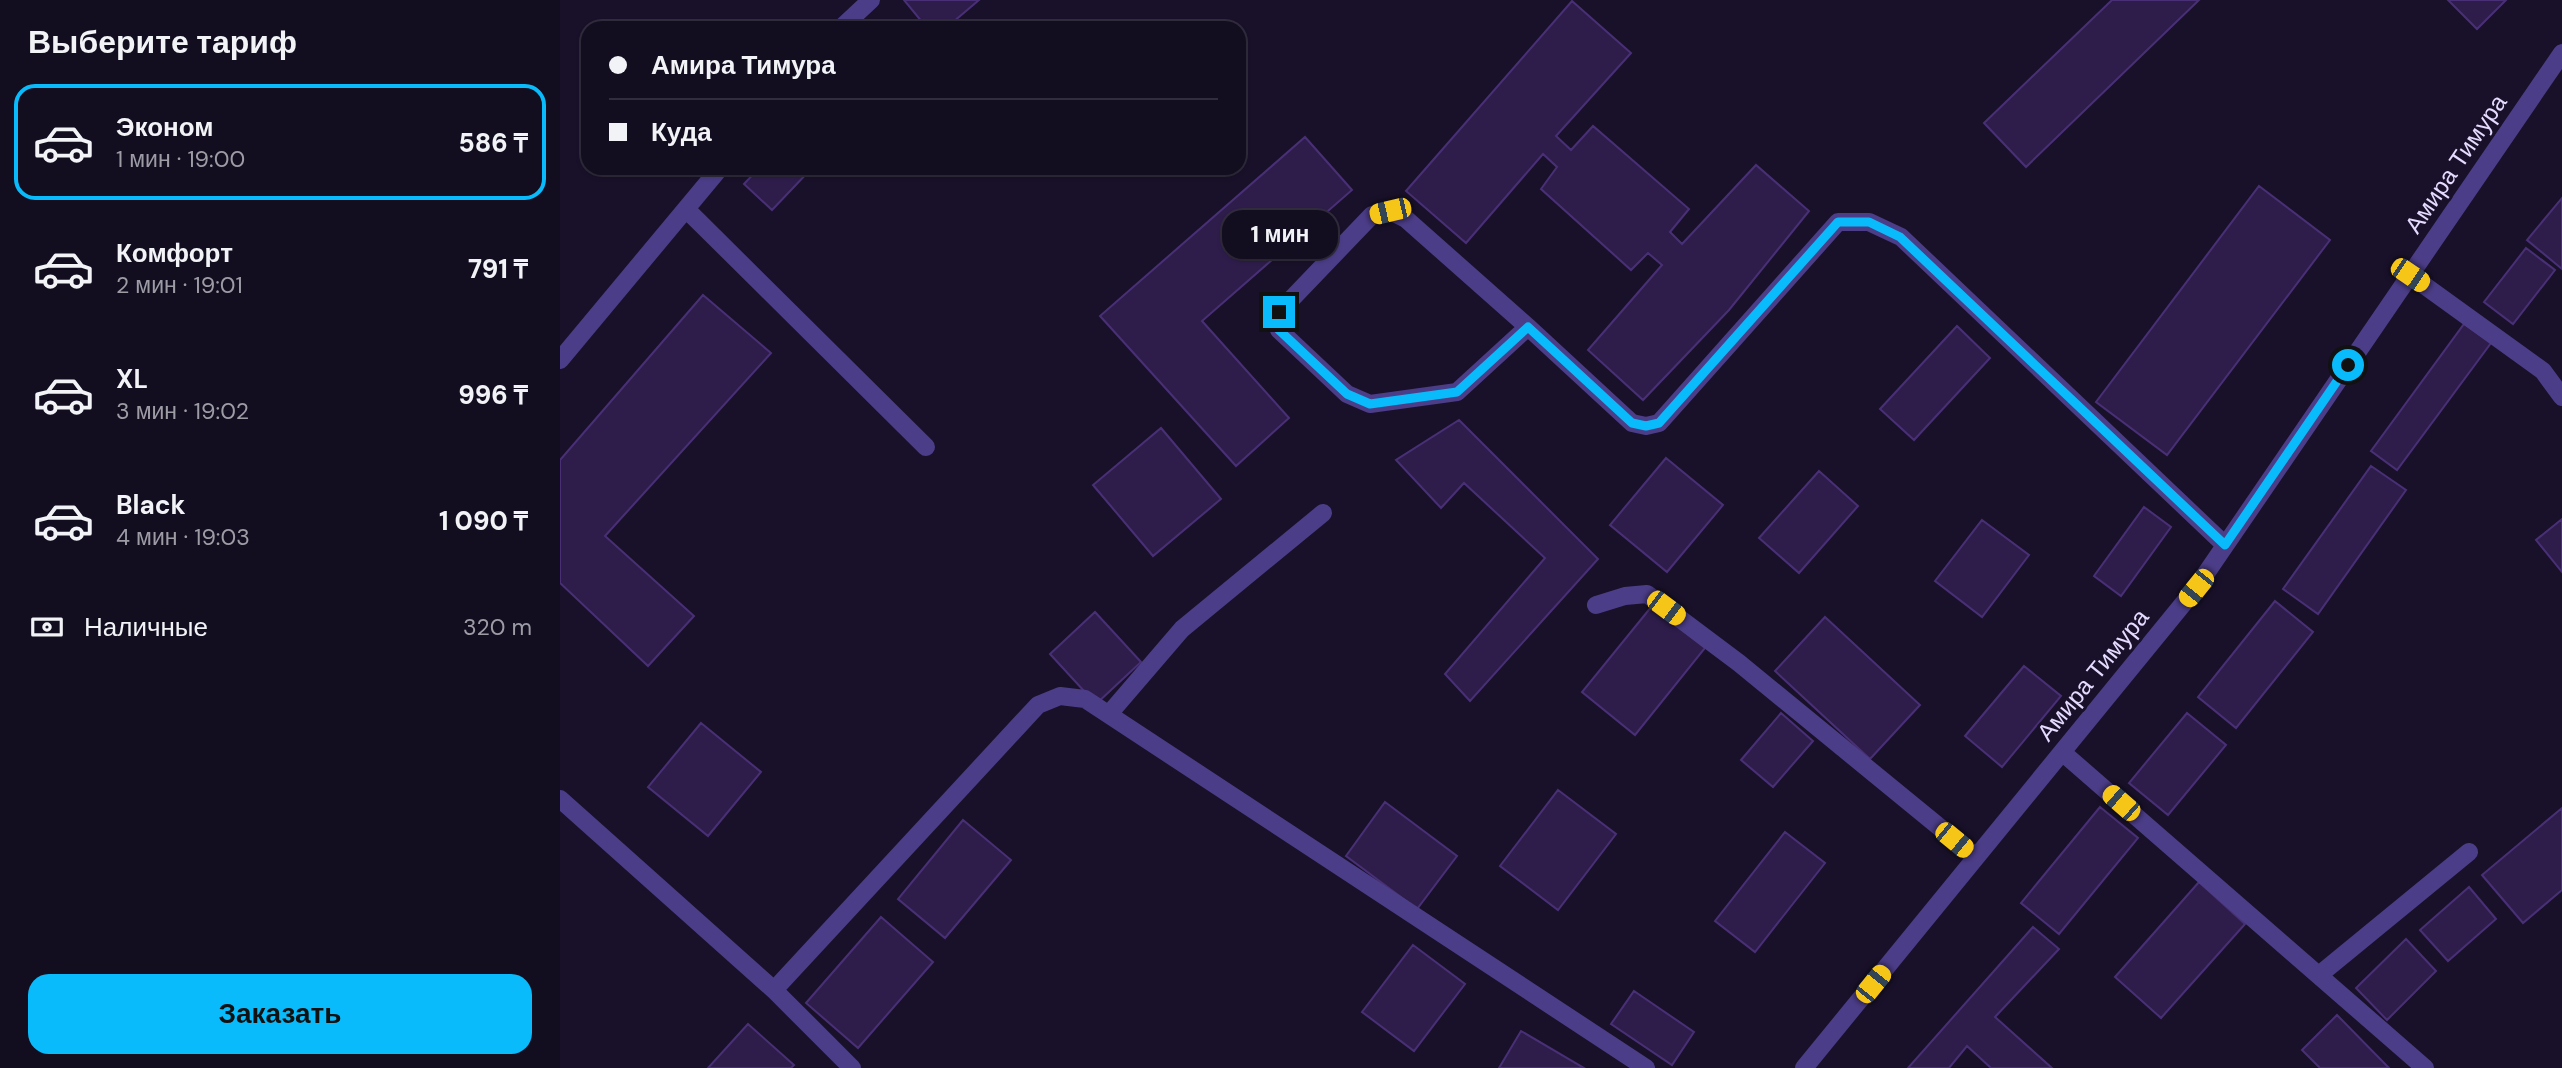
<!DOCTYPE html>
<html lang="ru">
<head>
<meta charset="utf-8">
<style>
	:root { --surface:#130d20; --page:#1c1629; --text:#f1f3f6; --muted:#9d9ca5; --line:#322d3e; --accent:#0abbfb }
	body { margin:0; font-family:"DM Sans",sans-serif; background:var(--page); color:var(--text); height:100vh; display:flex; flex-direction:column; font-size:26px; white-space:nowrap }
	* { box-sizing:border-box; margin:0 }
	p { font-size:23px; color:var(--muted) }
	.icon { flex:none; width:38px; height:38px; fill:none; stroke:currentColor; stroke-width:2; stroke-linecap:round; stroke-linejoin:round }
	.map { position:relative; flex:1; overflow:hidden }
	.details { display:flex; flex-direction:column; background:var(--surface); width:560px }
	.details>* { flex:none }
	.guide { position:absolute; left:21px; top:21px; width:665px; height:154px; border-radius:21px; box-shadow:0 2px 5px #0004,0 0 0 2px var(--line); display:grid; align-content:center; height:154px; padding:0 28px; background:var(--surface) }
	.end { position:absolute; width:32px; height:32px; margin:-16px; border:9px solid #0abbfb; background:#111; box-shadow:0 0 0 4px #111 }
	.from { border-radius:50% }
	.bubble { position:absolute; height:49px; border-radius:21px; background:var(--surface); box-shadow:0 2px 5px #0004,0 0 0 2px var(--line); font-size:23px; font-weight:800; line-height:49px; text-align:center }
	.car { position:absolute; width:21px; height:42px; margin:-21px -10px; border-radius:9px; box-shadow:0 0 5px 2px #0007; background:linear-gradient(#f5c518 24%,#345 0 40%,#f5c518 0 76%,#345 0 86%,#f5c518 0) }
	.guide b { display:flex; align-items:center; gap:24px; height:66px; font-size:26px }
	.guide b+b { border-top:2px solid var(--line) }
	.guide i { width:18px; height:18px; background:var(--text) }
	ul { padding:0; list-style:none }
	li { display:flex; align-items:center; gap:21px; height:116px; margin:0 14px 10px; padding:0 14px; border:4px solid transparent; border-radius:21px }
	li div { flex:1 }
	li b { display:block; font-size:26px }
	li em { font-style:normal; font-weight:800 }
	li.on { border-color:var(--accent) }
	li>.icon { width:63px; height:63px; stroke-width:1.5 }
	h2 { padding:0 28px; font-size:32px; line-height:84px }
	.pay { display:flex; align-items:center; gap:18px; height:77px; padding:0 28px; font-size:26px }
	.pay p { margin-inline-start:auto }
	.action { display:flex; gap:14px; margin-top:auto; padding:14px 28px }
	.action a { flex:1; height:80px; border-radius:21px; background:var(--accent); color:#111; font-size:28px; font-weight:800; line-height:80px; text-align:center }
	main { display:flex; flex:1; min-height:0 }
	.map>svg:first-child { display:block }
</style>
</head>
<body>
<main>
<section class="details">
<h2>Выберите тариф</h2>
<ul>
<li class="on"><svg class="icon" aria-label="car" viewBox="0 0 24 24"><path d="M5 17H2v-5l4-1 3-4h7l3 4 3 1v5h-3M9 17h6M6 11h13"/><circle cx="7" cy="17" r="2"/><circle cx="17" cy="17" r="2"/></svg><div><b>Эконом</b><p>1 мин · 19:00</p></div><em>586 ₸</em></li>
<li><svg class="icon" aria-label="car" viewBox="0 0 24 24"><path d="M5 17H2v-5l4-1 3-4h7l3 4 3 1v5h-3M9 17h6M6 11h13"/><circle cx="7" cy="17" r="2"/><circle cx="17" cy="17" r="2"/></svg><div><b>Комфорт</b><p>2 мин · 19:01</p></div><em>791 ₸</em></li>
<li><svg class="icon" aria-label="car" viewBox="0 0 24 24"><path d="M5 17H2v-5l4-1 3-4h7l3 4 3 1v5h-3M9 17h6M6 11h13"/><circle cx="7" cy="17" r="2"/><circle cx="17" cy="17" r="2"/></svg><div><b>XL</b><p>3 мин · 19:02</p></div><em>996 ₸</em></li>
<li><svg class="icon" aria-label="car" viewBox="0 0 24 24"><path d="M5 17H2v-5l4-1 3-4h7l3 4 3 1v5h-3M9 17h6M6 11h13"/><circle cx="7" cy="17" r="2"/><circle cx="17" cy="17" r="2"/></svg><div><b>Black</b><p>4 мин · 19:03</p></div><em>1 090 ₸</em></li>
</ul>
<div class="pay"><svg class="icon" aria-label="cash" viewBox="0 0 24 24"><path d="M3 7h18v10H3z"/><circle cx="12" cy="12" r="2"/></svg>Наличные<p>320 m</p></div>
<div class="action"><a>Заказать</a></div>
</section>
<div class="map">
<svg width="2002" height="1068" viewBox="0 0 2002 1068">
	<rect width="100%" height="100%" fill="#19112a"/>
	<path fill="#2e1d4b" stroke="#493076" stroke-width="2" d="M344 0H419L386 28H367Z
		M1552 0H1639L1466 167 1424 123Z
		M1888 0H1946L1917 29Z
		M1012 1 1071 53 996 136 1011 150 1033 126 1129 209 1110 232 1122 244 1196 165 1249 211 1169 310 1083 400 1028 350 1102 265 1088 253 1071 270 981 189 997 167 983 154 906 243 846 191Z
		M745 137 792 190 642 321 729 418 676 466 540 316Z
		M199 168H252L212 210 184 184Z
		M1699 186 1770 240 1607 455 1536 402Z
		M2002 198V269L1967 240Z
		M1966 248 1995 270 1953 324 1924 302Z
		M143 295 211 353 45 536 134 616 88 666 0 583V460Z
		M1904 324 1931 343 1837 470 1811 451Z
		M1397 326 1430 358 1354 440 1320 409Z
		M899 420 1038 559 910 701 885 674 985 558 904 483 881 508 836 460Z
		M601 428 661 499 593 556 533 485Z
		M1106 458 1163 505 1107 572 1050 525Z
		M1811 466 1846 490 1758 614 1723 589Z
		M1259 471 1298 506 1239 573 1199 538Z
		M1584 507 1611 527 1561 596 1534 576Z
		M2002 519V572L1976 540Z
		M1422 520 1469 555 1422 617 1375 581Z
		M1715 601 1753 632 1676 728 1638 697Z
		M1092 606 1145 648 1075 735 1022 692Z
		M535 612 581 662 536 704 490 654Z
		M1265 617 1360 705 1310 759 1215 671Z
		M1464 666 1501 696 1442 767 1405 736Z
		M1221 713 1253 741 1213 787 1181 760Z
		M1627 713 1666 745 1608 815 1569 783Z
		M141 723 201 772 148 836 88 787Z
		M998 790 1056 834 998 910 940 866Z
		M825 802 897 856 857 909 786 856Z
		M1540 807 1578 838 1499 934 1461 903Z
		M2002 808V890L1963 923 1922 875Z
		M403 820 451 860 385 938 338 899Z
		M1225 832 1265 863 1195 952 1155 921Z
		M1639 882 1685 924 1601 1018 1555 977Z
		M1909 887 1936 919 1888 961 1860 930Z
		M321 917 373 962 298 1048 246 1003Z
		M1473 927 1499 949 1435 1017 1492 1068H1431L1407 1046 1389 1068H1348Z
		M1846 939 1876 971 1827 1020 1796 988Z
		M853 945 905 984 854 1051 802 1012Z
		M1074 991 1134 1032 1112 1065 1051 1024Z
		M1777 1015 1829 1068H1760L1742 1050Z
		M188 1024 234 1065 231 1068H148Z
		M961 1031 1024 1068H939Z"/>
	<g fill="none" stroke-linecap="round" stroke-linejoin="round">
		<path stroke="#4c3d88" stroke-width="18" d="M281 28 311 0
			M126 209 366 447
			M1850 275 1983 371 2002 397
			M968 327 897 392 810 404 787 394 719 330 716 321 719 312 812 215 830 211 846 219 968 327 1072 423 1086 426 1099 423 1278 222H1309L1341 237 1665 545
			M0 360 160 168
			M1036 605 1065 596 1087 594 1179 663 1416 857
			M549 714 622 629 763 513
			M1502 752 1865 1068
			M0 799 214 990 478 705 500 696 525 699 1086 1068
			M1759 975 1909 852
			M214 990 292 1068
			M1244 1068 1636 588 2002 53"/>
	</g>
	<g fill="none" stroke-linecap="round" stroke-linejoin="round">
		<path stroke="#0abbfb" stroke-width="9" d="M719 312 716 321 719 330 787 394 810 404 897 392 968 327 1072 423 1086 426 1099 423 1278 222H1309L1340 237 1665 545 1788 365"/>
	</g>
	<g text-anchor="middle" stroke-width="6" stroke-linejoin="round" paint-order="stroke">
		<g font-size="24" fill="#e5dbfe" stroke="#19112a">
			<text transform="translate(1896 164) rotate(-56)" y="8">Амира Тимура</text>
			<text transform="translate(1533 675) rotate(-51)" y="8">Амира Тимура</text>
		</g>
	</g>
</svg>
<i class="end from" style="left:1788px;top:365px"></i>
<i class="end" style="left:719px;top:312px"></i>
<div class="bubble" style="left:662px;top:210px;width:116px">1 мин</div>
<i class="car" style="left:830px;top:211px;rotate:257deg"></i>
<i class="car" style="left:1850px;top:275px;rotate:124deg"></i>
<i class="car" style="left:1636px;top:588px;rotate:219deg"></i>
<i class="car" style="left:1106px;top:608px;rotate:127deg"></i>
<i class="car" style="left:1561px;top:803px;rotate:311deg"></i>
<i class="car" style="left:1394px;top:840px;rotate:129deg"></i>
<i class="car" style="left:1313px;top:984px;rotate:39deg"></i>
<div class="guide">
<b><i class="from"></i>Амира Тимура</b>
<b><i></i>Куда</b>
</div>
</div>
</main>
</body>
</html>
